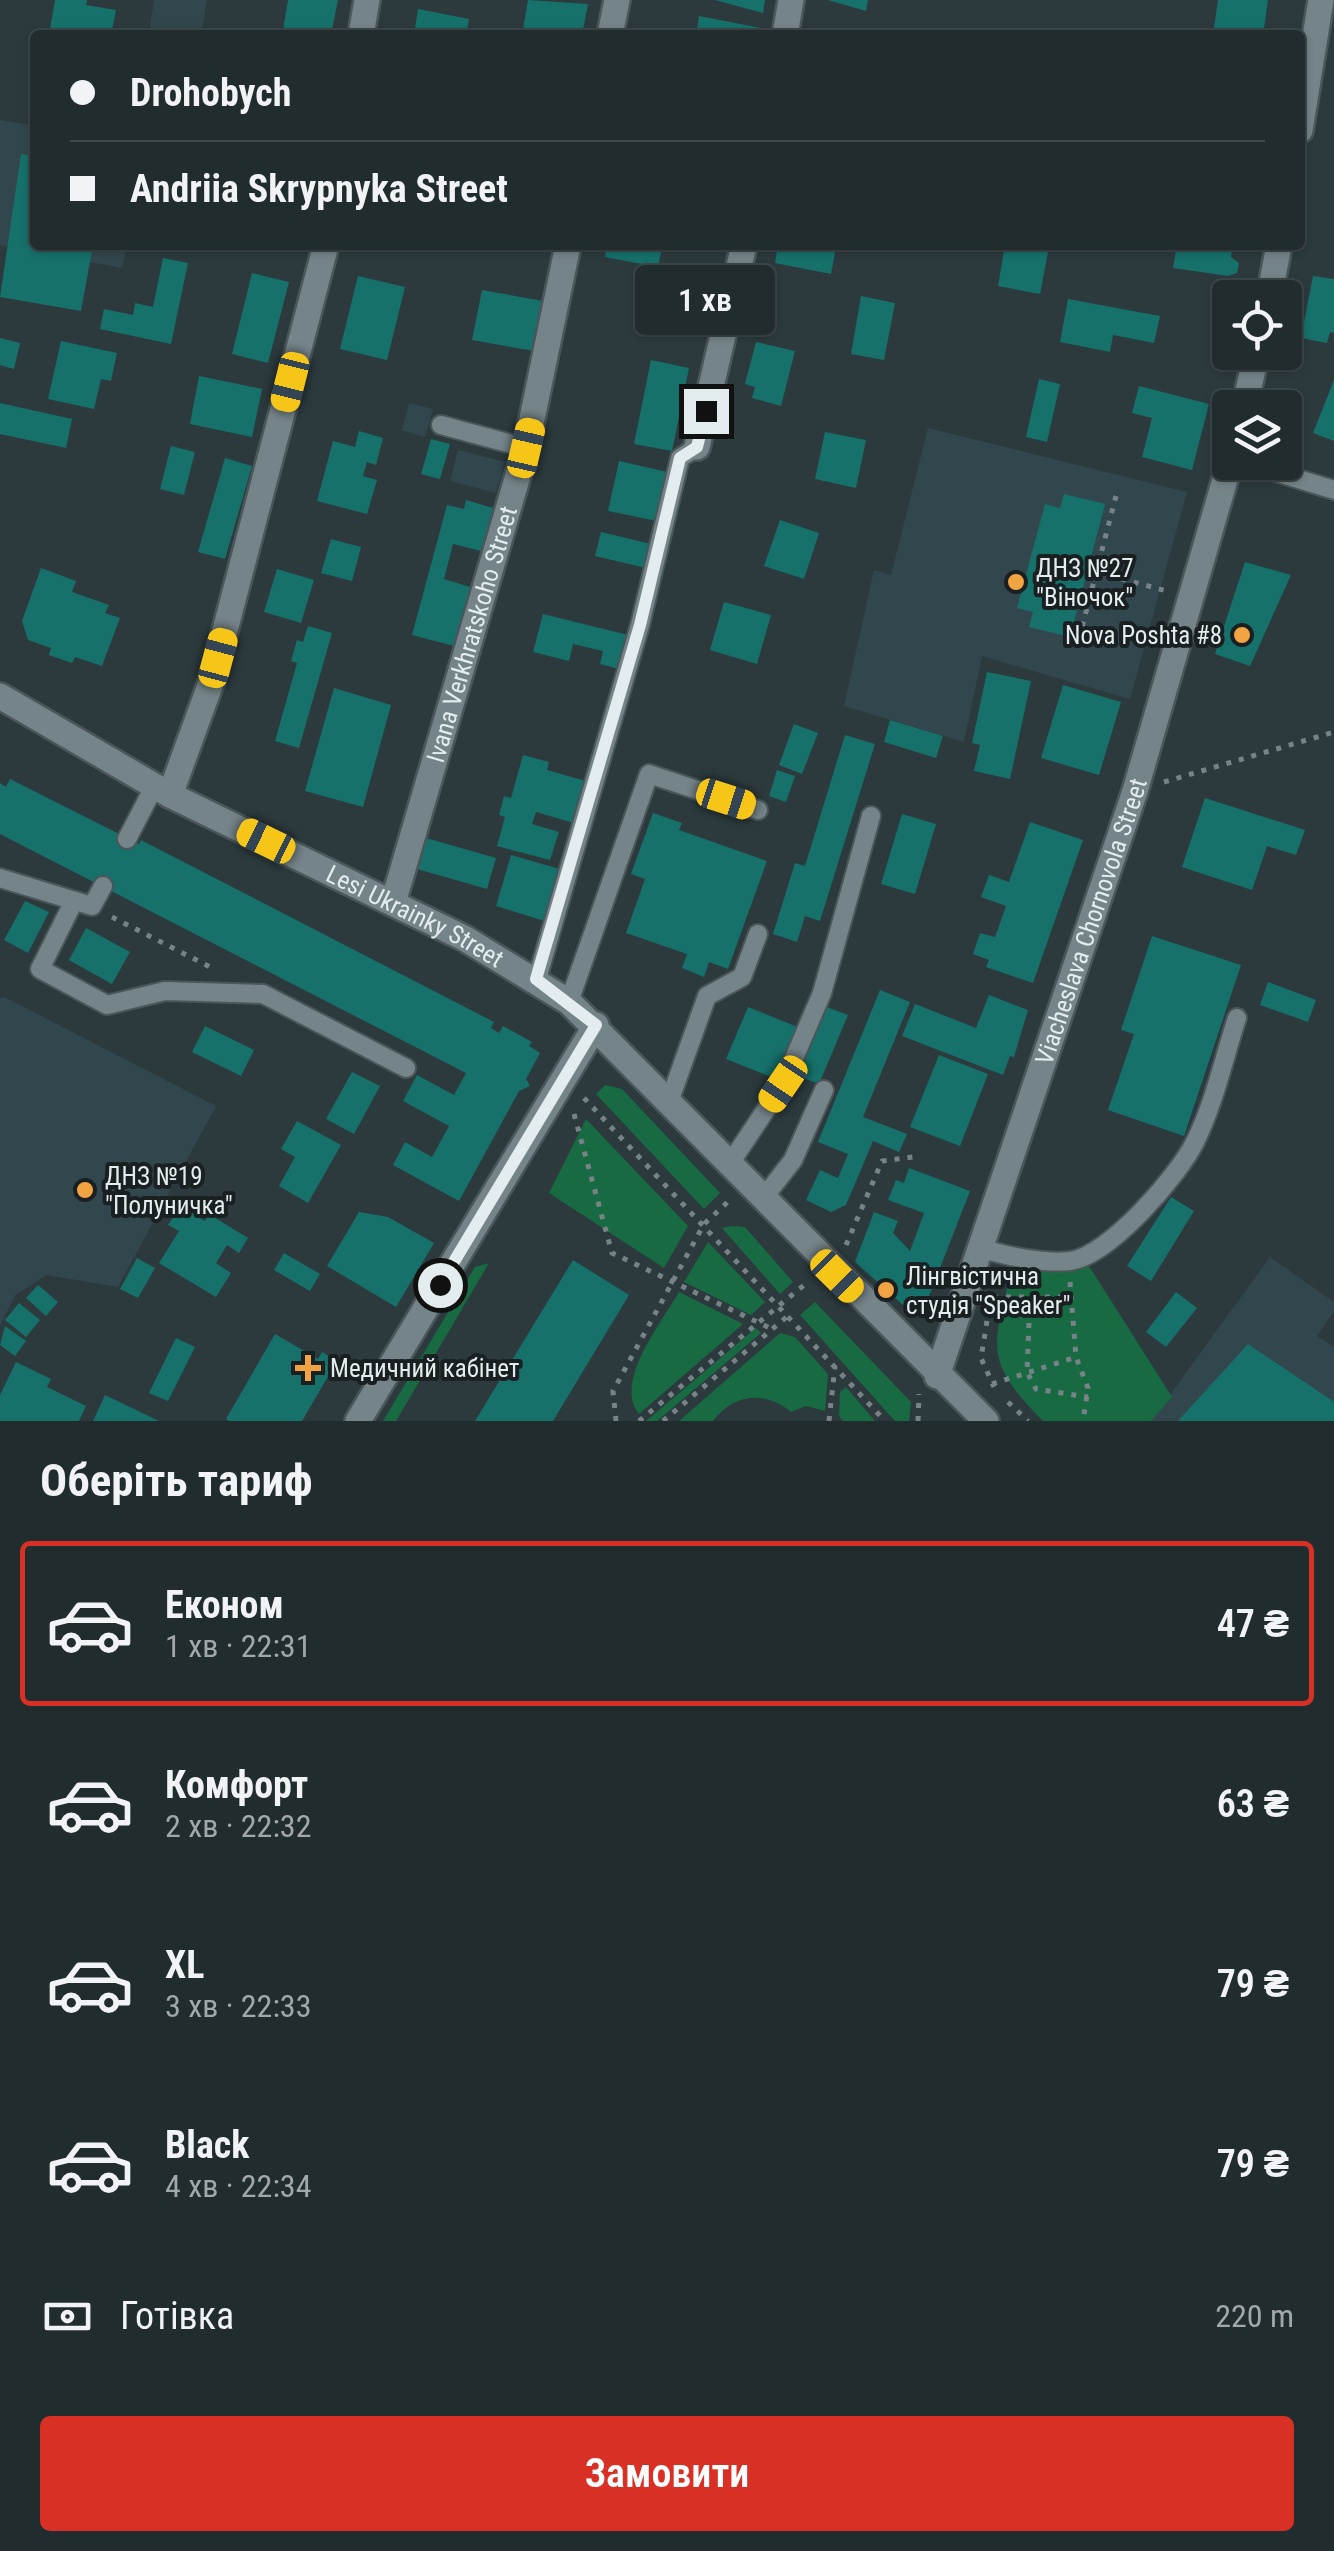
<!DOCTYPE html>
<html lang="uk">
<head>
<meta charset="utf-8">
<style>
	:root { --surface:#212c2e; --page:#293436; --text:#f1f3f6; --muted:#a2a7aa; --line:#3e484a; --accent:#d93025 }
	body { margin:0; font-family:"Roboto Condensed",sans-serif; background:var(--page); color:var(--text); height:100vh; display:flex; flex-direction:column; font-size:38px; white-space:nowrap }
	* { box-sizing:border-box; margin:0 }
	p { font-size:32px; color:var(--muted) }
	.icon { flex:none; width:55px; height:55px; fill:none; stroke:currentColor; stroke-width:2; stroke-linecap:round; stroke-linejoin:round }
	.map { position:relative; height:1421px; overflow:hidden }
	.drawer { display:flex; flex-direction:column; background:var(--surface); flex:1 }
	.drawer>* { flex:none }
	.banner { position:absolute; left:30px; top:30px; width:1275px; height:220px; border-radius:10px; box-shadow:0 2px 8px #0004,0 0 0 2px var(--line); display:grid; align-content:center; height:220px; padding:0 40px; background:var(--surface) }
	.tools { position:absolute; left:1212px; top:280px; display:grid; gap:20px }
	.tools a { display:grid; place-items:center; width:90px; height:90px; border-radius:10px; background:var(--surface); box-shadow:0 2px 8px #0004,0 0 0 2px var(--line); font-size:50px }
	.end { position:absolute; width:45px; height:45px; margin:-22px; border:12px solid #e3ecee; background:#111; box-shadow:0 0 0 5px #111 }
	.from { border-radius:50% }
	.bubble { position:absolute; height:70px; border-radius:10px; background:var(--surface); box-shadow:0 2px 8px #0004,0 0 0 2px var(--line); font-size:32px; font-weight:600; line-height:70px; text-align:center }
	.car { position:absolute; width:30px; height:60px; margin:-30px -15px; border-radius:12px; box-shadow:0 0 8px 2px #0007; background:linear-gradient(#f5c518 24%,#345 0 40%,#f5c518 0 76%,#345 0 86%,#f5c518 0) }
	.banner b { display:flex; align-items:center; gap:35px; height:95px; font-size:38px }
	.banner b+b { border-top:2px solid var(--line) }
	.banner i { width:25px; height:25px; background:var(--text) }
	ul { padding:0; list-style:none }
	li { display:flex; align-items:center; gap:30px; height:165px; margin:0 20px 15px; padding:0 20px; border:5px solid transparent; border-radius:10px }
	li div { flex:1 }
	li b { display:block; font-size:38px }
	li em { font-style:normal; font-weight:600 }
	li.active { border-color:var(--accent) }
	li>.icon { width:90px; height:90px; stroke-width:1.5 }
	h2 { padding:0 40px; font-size:45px; line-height:120px }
	.pay { display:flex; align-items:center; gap:25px; height:110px; padding:0 40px; font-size:38px }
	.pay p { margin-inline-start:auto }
	.primary-button { display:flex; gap:20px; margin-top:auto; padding:20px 40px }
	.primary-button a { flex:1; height:115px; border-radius:10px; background:var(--accent); color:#fff; font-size:40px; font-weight:600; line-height:115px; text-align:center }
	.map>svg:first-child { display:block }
</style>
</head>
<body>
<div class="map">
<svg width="1334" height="1421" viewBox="0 0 1334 1421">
	<rect width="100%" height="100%" fill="#2c3a3e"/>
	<path fill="#32474d" d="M154 0H207L201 35H149Z
		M0 120 35 126V245H127L122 268 0 245Z
		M409 403 433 409 425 437 402 430Z
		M928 428 1187 492 1130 699 982 656 964 742 844 706 874 570 891 575Z
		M458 450 505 462 496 493 450 481Z
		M4 997 216 1106 118 1287 47 1275 15 1295 0 1326V998Z
		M1270 1257 1334 1302V1311L1317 1336 1334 1347V1421H1151Z"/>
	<path fill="#186a43" d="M605 1085 622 1089 720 1193 704 1209 596 1094Z
		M586 1119 688 1226 664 1268 549 1193Z
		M732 1226 745 1227 793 1282 780 1294 722 1228Z
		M708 1242 765 1302 751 1315 684 1282Z
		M489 1263 396 1421H383L475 1267Z
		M1089 1266 1172 1397 1151 1421H1043C981 1358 994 1348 1012 1267L1072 1270Z
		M679 1292 743 1324 639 1414C613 1382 662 1322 679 1292Z
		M815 1302 911 1402 909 1421H895L800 1315Z
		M756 1328 761 1333 657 1421H646Z
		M780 1333 795 1337 828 1374 825 1411 806 1406 791 1412C765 1390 733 1394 713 1421H679Z
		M846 1387 875 1421H843L839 1416 840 1392Z"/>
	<path fill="#16716a" d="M55 0H87L86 5 116 10 111 35H49Z
		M288 0H338L331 35 283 30Z
		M528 0 588 4 582 35H522Z
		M715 0H765L763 13Z
		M828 0H868L866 11Z
		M1218 0H1268L1263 35H1213Z
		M418 9 469 19 466 35H414Z
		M699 16 761 28 760 35H696Z
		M21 154 35 156V245H93L81 311 0 297Z
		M607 245H686L685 252 662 248 658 267 605 257Z
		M778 245 836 247 831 274 775 263Z
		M1005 245 1049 247 1040 294 998 286Z
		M1177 245H1233L1231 257 1239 263 1237 273 1228 276 1173 268Z
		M163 258 188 263 171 344 100 329 104 309 133 315 135 303 153 307Z
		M252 273 289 282 268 363 232 354Z
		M358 276 405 287 387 360 340 349Z
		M650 276 708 288 703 316 668 309 665 325 642 320Z
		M1313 276 1334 279V333L1330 332 1327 343 1301 338Z
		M482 290 543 301 534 351 472 340Z
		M861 296 895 303 884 360 851 354Z
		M1068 299 1160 316 1154 343 1113 335 1110 352 1060 342Z
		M0 338 20 343 14 369 0 365Z
		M61 341 117 353 111 381 101 379 94 409 48 399Z
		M756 342 795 351 781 406 752 398 755 387 745 384Z
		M651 360 689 368 672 451 634 444Z
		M199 376 262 389 252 437 190 424Z
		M1039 379 1060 384 1047 442 1026 437Z
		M1334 380V441L1313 433Z
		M1139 386 1209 404 1192 470 1142 457 1152 418 1132 413Z
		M0 403 72 419 66 448 0 434Z
		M359 431 383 438 376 465 367 462 363 476 377 480 367 514 317 501 333 441 355 447Z
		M825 432 866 440 856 488 815 479Z
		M431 439 450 444 440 479 421 474Z
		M171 446 195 452 184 495 160 489Z
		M225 458 252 466 225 559 198 552Z
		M619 461 667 472 657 521 608 511Z
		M1064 494 1105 504 1070 637 1029 627 1033 612 1017 608 1045 504 1060 508Z
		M466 500 493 508 481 551 453 544 444 579 470 587 454 646 412 635 447 505 464 509Z
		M780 520 819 533 804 579 764 566Z
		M601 532 651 544 646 568 595 556Z
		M331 539 361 547 352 581 321 573Z
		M1245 562 1291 575 1250 666 1215 654Z
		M41 568 76 581 72 592 109 605 105 613 120 618 102 666 75 657 72 663 49 655 51 648 28 640 22 621Z
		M277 569 314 580 301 623 264 612Z
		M724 602 771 615 757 664 710 650Z
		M543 614 628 635 619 669 600 664 603 651 573 644 569 661 533 652Z
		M308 626 332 633 299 748 275 741 297 663 291 661 297 640 303 642Z
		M987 672 1031 681 1010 779 974 771 980 745 972 743Z
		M1063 685 1121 702 1099 775 1041 758Z
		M334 688 391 705 363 807 305 791Z
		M890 720 943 736 936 758 884 742Z
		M794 724 818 733 802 774 779 765Z
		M845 735 875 744 820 921 805 916 797 942 773 934 795 863 805 866Z
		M523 755 549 762 547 770 589 782 577 824 536 812 532 824 559 832 550 860 497 846 505 817 499 815 504 796 511 798Z
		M777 770 795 776 786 802 769 796Z
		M10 779 139 844 141 840 494 1022 491 1028 499 1033 503 1026 532 1042 529 1046 540 1053 526 1079 530 1086 519 1091 459 1201 393 1165 405 1142 432 1157 449 1126 403 1101 417 1075 454 1095 466 1073 0 834V783L6 787Z
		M1205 798 1305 830 1296 855 1267 846 1252 890 1182 867Z
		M653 813 682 823 679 830 767 861 728 969 709 962 704 977 682 968 687 954 626 933 645 879 631 874Z
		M902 814 936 824 915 894 881 884Z
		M1030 822 1083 840 1033 983 986 967 989 960 973 954 980 933 995 937 1006 906 981 897 989 875 1009 882Z
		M426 838 496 858 487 889 417 869Z
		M511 855 563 870 548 922 496 906Z
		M25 901 49 912 28 953 4 940Z
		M86 928 130 952 112 984 69 960Z
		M1152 936 1241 965 1184 1136 1108 1110 1134 1034 1121 1030Z
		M1268 982 1316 1000 1308 1022 1260 1005Z
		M880 990 910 1002 863 1117 907 1134 899 1152 873 1141 846 1205 831 1212 806 1200 820 1170 838 1178 848 1154 818 1142Z
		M989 995 1028 1010 1014 1057 1010 1056 1003 1075 902 1036 915 1004 976 1028Z
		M824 1006 848 1015 819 1084 795 1075Z
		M748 1007 800 1028 779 1080 726 1059Z
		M205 1026 254 1050 241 1076 192 1052Z
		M939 1055 988 1074 960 1146 910 1127Z
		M352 1072 380 1086 354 1134 326 1119Z
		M297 1121 341 1145 308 1203 279 1186 295 1157 281 1149Z
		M909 1168 970 1191 924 1309 913 1314 855 1262 874 1212 898 1221 893 1233 910 1251 924 1213 888 1200 896 1180 904 1183Z
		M1171 1197 1194 1211 1151 1281 1127 1266Z
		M180 1206 205 1221 209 1214 248 1238 239 1253 227 1245 216 1263 231 1273 216 1297 159 1263 179 1231 168 1225Z
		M359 1212 388 1217 434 1243 396 1307 327 1266Z
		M284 1253 320 1274 310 1291 274 1270Z
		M137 1258 155 1268 138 1298 120 1289Z
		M573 1260 629 1295 553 1421H475Z
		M38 1285 58 1302 46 1316 26 1298Z
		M1176 1292 1197 1308 1166 1347 1146 1332Z
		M19 1303 40 1320 26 1337 5 1320Z
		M5 1326 26 1341 15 1356 0 1345Z
		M275 1334 318 1359 322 1352 337 1361 302 1421H229L226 1419Z
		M176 1338 195 1347 168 1401 149 1393Z
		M1248 1344 1334 1402V1421H1178Z
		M16 1362 51 1379 47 1387 86 1406 79 1421H0V1395Z
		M105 1395 159 1421H93Z"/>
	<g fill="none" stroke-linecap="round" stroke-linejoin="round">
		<g stroke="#4a5659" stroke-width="22">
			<path id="service" d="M441 425 526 448
				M1243 462 1334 490
				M127 839 154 787
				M0 878 92 906 103 886
				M74 901 40 969 107 1005 165 991 263 994 406 1068
				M537 979 640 625 680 458 697 447
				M569 1002 649 774 758 810
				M669 1102 707 996 742 977 758 934
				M729 1165 783 1084 822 993 871 816
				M762 1200 793 1160 824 1090
				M979 1248C1007 1256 1042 1264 1070 1261 1109 1256 1178 1176 1195 1142 1214 1104 1224 1058 1237 1018"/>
		</g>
		<g stroke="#4a5659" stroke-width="30">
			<g id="minor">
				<path d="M361 35 367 0"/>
				<path d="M610 35 617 0"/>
				<path d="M785 35 791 0"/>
				<path d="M697 447 744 245"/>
				<path d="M170 795 212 680 326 245"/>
				<path id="s1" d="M393 903 526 448 568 245"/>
				<path d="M358 1421 596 1025"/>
			</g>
		</g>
		<g stroke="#4a5659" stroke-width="30">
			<g id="tertiary">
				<path d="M1300 130 1321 0"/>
				<path d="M1269 298 1279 245"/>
				<path d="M1244 408 1257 352"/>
				<path id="s2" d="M0 696 170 795 464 938 569 1002 986 1421"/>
				<path id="s3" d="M937 1376 1135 791 1230 462"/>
			</g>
		</g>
		<path stroke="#778386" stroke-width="5" stroke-dasharray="5 8" stroke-linecap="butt" d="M1096 572 1167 591
			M1079 639 1116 496
			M1164 782 1334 732
			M112 917 214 969
			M584 1098 885 1421
			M574 1114 612 1253 772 1329
			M846 1245 882 1161 913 1157
			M1070 1282 1076 1357 1088 1388 1083 1421
			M993 1297H1071
			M1030 1297 1027 1372 1036 1389 1088 1397
			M987 1321 981 1358 994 1387
			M992 1384 1076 1357
			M1008 1402 1028 1421
			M616 1421 613 1391 704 1224 731 1199
			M639 1421 809 1281
			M663 1421 789 1315
			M829 1421 835 1366
			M918 1421 919 1394"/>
		<use href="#service" stroke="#758489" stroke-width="18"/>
		<use href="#minor" stroke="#758489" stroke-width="25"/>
		<use href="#tertiary" stroke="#758489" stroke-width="25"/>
	</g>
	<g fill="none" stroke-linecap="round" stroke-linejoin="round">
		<path stroke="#e3ecee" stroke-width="12" d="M440 1285 596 1025 536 979 640 625 680 458 697 447 706 411"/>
	</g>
	<g fill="#f3a442" stroke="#1a2022" stroke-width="4">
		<circle cx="1016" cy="582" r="10"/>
		<circle cx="1242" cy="635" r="10"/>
		<circle cx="85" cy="1190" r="10"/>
		<circle cx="886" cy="1290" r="10"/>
		<path d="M303 1353h10v10h10v10h-10v10h-10v-10h-10v-10h10z"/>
	</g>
	<g text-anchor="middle" stroke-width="8" stroke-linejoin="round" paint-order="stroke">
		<g font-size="25" fill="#e3ecee" stroke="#1a2022" text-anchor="start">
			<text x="1036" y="577">ДНЗ №27<tspan x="1036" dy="29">"Віночок"</tspan></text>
			<text x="1222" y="644" text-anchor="end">Nova Poshta #8</text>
			<text x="105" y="1185">ДНЗ №19<tspan x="105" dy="29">"Полуничка"</tspan></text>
			<text x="906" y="1285">Лінгвістична<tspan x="906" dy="29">студія "Speaker"</tspan></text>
			<text x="330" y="1377">Медичний кабінет</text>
		</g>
		<g font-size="25" fill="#e3ecee" stroke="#1a2022">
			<text dy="9" stroke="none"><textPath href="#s1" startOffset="280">Ivana Verkhratskoho Street</textPath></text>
			<text dy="9" stroke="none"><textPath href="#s2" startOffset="470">Lesi Ukrainky Street</textPath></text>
			<text dy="9" stroke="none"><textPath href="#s3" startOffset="480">Viacheslava Chornovola Street</textPath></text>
		</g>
	</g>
</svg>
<div class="tools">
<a><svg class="icon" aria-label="locate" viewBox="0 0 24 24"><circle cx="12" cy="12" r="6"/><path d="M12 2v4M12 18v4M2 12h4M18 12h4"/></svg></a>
<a><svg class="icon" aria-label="layers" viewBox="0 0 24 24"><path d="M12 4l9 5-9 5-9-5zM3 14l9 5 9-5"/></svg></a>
</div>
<i class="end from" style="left:440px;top:1285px"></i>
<i class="end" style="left:706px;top:411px"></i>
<div class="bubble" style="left:635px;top:265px;width:140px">1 хв</div>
<i class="car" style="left:290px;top:382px;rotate:194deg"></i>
<i class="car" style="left:526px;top:448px;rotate:13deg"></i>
<i class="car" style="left:218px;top:658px;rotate:15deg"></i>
<i class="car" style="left:726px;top:799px;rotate:108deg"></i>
<i class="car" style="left:266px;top:841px;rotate:296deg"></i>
<i class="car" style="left:783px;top:1084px;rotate:214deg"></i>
<i class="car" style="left:837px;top:1276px;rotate:135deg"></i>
<div class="banner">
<b><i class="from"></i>Drohobych</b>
<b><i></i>Andriia Skrypnyka Street</b>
</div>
</div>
<section class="drawer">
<h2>Оберіть тариф</h2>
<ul>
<li class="active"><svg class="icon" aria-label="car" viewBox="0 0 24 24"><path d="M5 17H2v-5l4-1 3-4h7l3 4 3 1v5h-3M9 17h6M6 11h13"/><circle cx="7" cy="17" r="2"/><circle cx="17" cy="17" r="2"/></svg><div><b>Економ</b><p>1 хв · 22:31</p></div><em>47 ₴</em></li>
<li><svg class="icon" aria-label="car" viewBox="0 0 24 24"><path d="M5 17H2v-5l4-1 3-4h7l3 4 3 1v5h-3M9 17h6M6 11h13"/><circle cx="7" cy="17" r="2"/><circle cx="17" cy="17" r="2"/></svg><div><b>Комфорт</b><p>2 хв · 22:32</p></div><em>63 ₴</em></li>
<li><svg class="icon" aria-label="car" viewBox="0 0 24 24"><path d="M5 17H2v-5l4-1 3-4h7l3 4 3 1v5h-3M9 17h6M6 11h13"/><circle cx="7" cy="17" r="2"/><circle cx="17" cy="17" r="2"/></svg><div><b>XL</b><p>3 хв · 22:33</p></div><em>79 ₴</em></li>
<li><svg class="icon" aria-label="car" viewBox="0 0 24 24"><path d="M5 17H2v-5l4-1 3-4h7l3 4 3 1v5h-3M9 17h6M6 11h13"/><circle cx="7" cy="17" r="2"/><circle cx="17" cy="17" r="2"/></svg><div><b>Black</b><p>4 хв · 22:34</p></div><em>79 ₴</em></li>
</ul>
<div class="pay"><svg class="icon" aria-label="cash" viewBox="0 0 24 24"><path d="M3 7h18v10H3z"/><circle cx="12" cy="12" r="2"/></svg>Готівка<p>220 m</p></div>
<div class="primary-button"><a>Замовити</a></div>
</section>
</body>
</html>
